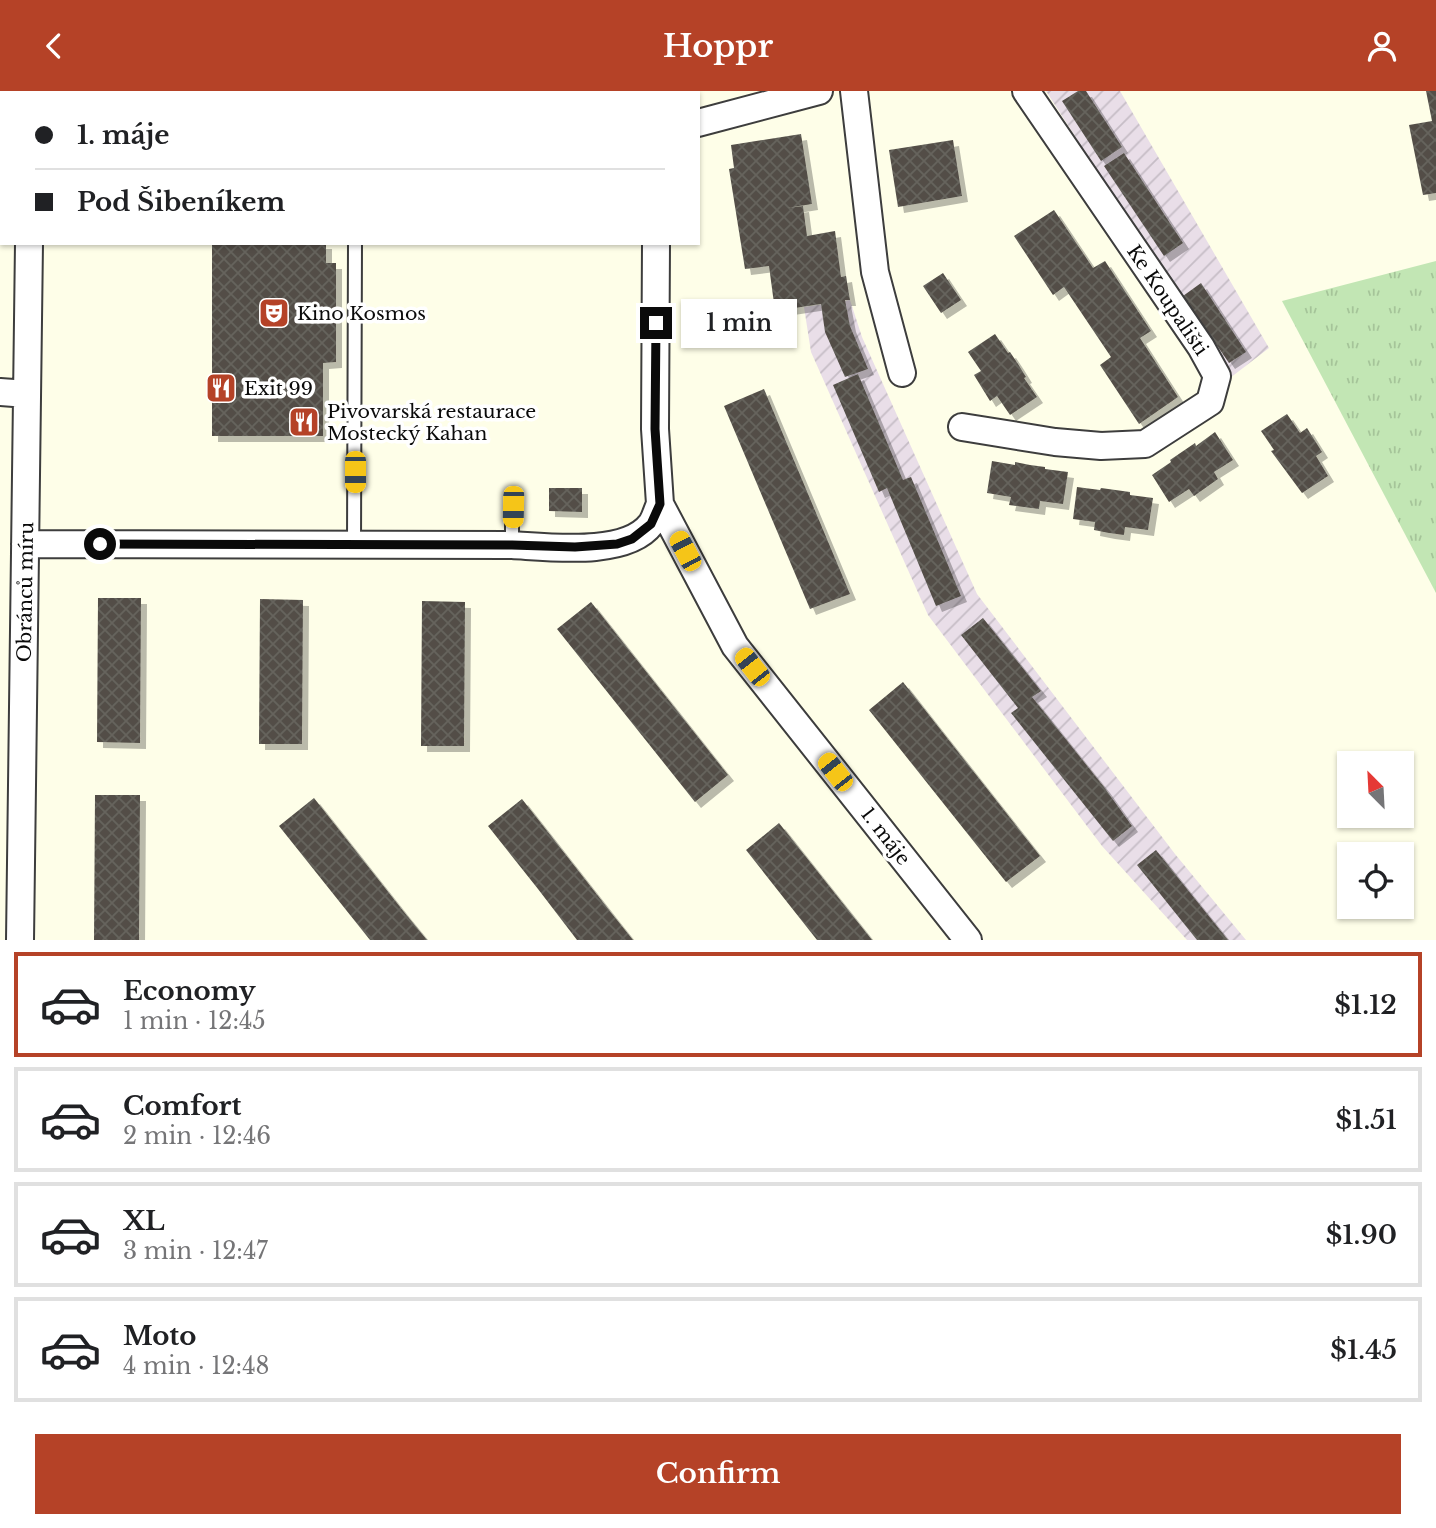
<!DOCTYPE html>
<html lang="en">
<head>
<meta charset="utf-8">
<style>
	:root { --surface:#fff; --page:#f2f2f2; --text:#202124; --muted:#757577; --line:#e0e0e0; --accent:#b54227 }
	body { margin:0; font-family:"Libre Baskerville",serif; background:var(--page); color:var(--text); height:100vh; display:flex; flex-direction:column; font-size:26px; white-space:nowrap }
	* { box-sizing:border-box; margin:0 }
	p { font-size:23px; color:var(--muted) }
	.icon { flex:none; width:38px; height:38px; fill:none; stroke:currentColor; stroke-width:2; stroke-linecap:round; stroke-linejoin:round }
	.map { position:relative; height:849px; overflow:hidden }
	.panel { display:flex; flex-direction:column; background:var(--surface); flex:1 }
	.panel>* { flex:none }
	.banner { position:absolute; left:0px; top:0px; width:700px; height:154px; box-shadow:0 2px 5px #0004; display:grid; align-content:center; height:154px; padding:0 35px; background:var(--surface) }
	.needle { width:46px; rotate:336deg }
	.tools { position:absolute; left:1337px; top:660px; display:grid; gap:14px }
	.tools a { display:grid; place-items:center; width:77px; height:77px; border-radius:0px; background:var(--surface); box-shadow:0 2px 5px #0004; font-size:35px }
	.end { position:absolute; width:32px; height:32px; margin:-16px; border:9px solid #0a0a0a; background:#fff; box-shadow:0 0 0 4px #fff }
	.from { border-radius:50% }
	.bubble { position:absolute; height:49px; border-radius:0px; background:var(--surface); box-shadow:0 2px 5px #0004; font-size:23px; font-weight:600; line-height:49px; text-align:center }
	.car { position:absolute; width:21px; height:42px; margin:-21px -10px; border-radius:9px; box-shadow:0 0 5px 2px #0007; background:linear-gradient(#f5c518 24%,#345 0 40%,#f5c518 0 76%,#345 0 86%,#f5c518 0) }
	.banner b { display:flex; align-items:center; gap:24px; height:66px; font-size:26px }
	.banner b+b { border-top:2px solid var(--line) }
	.banner i { width:18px; height:18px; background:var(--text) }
	ul { padding:12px 0 0; list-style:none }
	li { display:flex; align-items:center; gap:21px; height:105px; margin:0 14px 10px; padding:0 21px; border:4px solid var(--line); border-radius:0px }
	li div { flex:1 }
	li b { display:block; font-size:26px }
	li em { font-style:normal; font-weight:600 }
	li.active { border-color:var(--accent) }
	li>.icon { width:63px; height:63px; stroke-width:1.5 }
	.button { display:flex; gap:14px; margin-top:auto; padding:14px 35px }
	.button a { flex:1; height:80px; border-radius:0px; background:var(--accent); color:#fff; font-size:28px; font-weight:600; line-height:80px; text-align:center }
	header { display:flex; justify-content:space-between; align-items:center; height:91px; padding:0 35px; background:var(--accent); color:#fff; font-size:32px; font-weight:600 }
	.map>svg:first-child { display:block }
</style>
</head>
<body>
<header><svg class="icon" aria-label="back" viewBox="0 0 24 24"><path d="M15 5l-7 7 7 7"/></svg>Hoppr<svg class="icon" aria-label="person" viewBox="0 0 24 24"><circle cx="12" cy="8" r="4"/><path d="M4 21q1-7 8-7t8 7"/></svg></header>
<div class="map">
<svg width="1436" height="849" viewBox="0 0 1436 849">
	<defs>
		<pattern id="industrial-furrows" width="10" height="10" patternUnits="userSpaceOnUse" patternTransform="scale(1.75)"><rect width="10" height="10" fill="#e9dee8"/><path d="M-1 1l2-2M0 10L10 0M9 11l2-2" fill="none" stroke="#c6bdc6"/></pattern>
		<pattern id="park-tufts" width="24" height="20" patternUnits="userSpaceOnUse" patternTransform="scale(1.75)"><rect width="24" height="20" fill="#c2e6b4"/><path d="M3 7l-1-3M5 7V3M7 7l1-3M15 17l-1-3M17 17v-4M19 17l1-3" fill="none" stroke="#a5c499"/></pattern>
		<pattern id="building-cross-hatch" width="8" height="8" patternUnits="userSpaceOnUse" patternTransform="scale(1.75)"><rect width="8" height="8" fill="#524e47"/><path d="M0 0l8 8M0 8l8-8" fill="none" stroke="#66635d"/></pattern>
		<filter id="shadow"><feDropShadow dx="6" dy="6" stdDeviation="0" flood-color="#0004"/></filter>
	</defs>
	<rect width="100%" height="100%" fill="#fefee8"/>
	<path fill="url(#industrial-furrows)" d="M1046 0H1120L1269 257 1230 287Z
		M850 209 862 246 977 503 1175 763 1246 849H1187L1102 755 928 524 811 261 804 216Z"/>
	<path fill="url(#park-tufts)" d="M1436 170V502L1282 210Z"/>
	<path fill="url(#building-cross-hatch)" filter="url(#shadow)" d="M1078 0H1086L1122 56 1101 70 1062 10Z
		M1426 0H1436V102L1423 104 1409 34 1432 30Z
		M801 43 812 113 787 117 803 115 807 145 835 140 841 186 846 185 850 209H845L850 235 868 278 845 286 825 241 821 213 775 220 769 175 745 178 729 78 734 77 731 54Z
		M953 49 962 105 898 116 889 59Z
		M1124 62 1183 152 1164 165 1104 75Z
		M1054 119 1093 177 1105 170 1151 240 1140 247 1178 306 1139 333 1100 274 1111 266 1064 196 1053 204 1014 145Z
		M212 152H326V172H336V271L323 272V345H212Z
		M943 182 961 209 941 222 923 195Z
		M1201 192 1246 261 1229 272 1183 205Z
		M995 243 1008 262 1010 261 1018 273 1026 286 1024 287 1037 306 1010 324 997 305 990 310 974 284 981 280 968 261Z
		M858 283 903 389 911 386 961 505 936 515 887 397 879 401 833 294Z
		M764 298 850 503 810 518 724 315Z
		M1287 323 1300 342 1307 337 1322 361 1316 365 1328 385 1302 402 1271 360 1274 359 1261 340Z
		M1215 341 1233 369 1214 381 1218 388 1194 405 1189 398 1169 411 1152 384 1171 371 1170 369 1195 352 1196 355Z
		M992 370 1015 374V371L1030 374 1045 376V378L1068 381 1063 413 1040 410 1039 418 1009 414 1011 406 987 402Z
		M1077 396 1100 399 1101 397 1130 401V404L1153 407 1148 439 1125 436 1124 444 1109 442 1094 439 1095 431 1073 428Z
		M549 397H582V421L549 420Z
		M98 507H141L140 652 97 651Z
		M260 508 303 509 302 653H259Z
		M422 510 465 511 464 655H421Z
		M591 511 728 684 695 711 557 538Z
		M983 527 1041 600 1032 606 1104 696 1132 735 1113 750 1011 622 1018 617 961 544Z
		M903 591 1040 765 1006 791 869 619Z
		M95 704H140L139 849H94Z
		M314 707 404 821 427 849H370L279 735Z
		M522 708 613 824 633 849H577L538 798 488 735Z
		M779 732 872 849H817L746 759Z
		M1156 759 1187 798 1228 849H1197L1137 774Z"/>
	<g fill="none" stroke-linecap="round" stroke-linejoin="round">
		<g stroke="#3d3d3d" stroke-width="16">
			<path id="service" d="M354 454 355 152
				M512 454V416"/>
		</g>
		<g stroke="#3d3d3d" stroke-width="30">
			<path id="minor" d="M854 0 875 181 902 282
				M31 2V0
				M658 2V0
				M698 32 819 0
				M656 152 655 338 660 413 735 555 968 849
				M0 301 27 303
				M962 336 1055 351 1101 355 1145 353 1210 311 1217 285 1201 256 1026 0
				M25 453 512 454C549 456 626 466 651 433 655 428 657 419 660 413
				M20 849 29 152"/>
		</g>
		<use href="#service" stroke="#fff" stroke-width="12"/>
		<use href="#minor" stroke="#fff" stroke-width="26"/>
	</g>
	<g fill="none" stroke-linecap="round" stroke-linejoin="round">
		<path stroke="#0a0a0a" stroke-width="9" d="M100 453 512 454 575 456 617 453 632 448 651 433 660 413 655 338 656 232"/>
	</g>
	<defs>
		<g id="theatre-square" transform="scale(1.575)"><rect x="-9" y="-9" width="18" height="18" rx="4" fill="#b54227" stroke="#fff"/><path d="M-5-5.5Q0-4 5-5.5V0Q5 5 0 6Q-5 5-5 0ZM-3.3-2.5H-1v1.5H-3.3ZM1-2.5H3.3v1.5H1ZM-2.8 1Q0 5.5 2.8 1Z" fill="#fff"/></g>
		<g id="restaurant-square" transform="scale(1.575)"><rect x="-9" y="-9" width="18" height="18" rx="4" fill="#b54227" stroke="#fff"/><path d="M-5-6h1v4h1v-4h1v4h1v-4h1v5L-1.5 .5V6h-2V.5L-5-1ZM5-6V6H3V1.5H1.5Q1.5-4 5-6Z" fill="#fff"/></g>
	</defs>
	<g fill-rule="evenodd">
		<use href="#theatre-square" x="274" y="222"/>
		<use href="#restaurant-square" x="221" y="297"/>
		<use href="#restaurant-square" x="304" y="331"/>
	</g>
	<g text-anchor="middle" stroke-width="7" stroke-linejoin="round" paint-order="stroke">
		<g font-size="19" fill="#0a0a0a" stroke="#fff">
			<text transform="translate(1168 209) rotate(56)" y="7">Ke Koupališti</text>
			<text transform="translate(25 501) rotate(-89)" y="7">Obránců míru</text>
			<text transform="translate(886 745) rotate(52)" y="7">1. máje</text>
		</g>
		<g font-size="19" fill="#0a0a0a" stroke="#fff" text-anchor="start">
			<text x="297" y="229">Kino Kosmos</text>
			<text x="244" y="304">Exit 99</text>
			<text x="327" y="327">Pivovarská restaurace<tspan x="327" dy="22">Mostecký Kahan</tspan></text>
		</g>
	</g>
</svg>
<div class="tools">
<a><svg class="needle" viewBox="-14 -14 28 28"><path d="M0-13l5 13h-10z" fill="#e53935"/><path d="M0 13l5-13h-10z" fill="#757577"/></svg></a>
<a><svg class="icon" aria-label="locate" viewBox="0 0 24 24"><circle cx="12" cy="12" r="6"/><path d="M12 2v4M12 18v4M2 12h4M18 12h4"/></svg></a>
</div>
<i class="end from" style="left:100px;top:453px"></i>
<i class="end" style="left:656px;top:232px"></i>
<div class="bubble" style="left:681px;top:208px;width:116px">1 min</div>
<i class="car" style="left:355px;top:381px;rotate:180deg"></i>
<i class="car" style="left:513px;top:416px;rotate:181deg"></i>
<i class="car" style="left:685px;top:460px;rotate:332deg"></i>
<i class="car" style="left:752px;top:576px;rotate:322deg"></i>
<i class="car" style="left:835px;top:681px;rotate:322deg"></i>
<div class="banner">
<b><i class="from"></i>1. máje</b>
<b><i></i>Pod Šibeníkem</b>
</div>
</div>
<section class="panel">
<ul>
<li class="active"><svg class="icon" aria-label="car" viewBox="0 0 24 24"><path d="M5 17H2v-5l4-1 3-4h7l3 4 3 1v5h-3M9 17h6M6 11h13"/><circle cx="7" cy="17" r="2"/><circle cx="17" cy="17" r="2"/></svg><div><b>Economy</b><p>1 min · 12:45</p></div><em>$1.12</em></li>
<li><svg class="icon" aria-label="car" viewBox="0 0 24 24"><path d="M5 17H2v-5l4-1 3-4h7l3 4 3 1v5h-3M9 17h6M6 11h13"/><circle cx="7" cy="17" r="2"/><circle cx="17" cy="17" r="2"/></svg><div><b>Comfort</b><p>2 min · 12:46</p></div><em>$1.51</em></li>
<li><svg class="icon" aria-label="car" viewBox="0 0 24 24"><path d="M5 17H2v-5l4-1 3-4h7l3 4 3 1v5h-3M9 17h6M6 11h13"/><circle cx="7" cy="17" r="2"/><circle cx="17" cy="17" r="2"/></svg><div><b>XL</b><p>3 min · 12:47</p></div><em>$1.90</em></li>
<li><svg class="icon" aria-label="car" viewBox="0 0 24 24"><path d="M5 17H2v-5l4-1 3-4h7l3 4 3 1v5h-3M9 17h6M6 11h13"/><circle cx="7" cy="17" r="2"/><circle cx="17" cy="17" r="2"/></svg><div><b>Moto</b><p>4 min · 12:48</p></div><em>$1.45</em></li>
</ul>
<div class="button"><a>Confirm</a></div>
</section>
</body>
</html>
